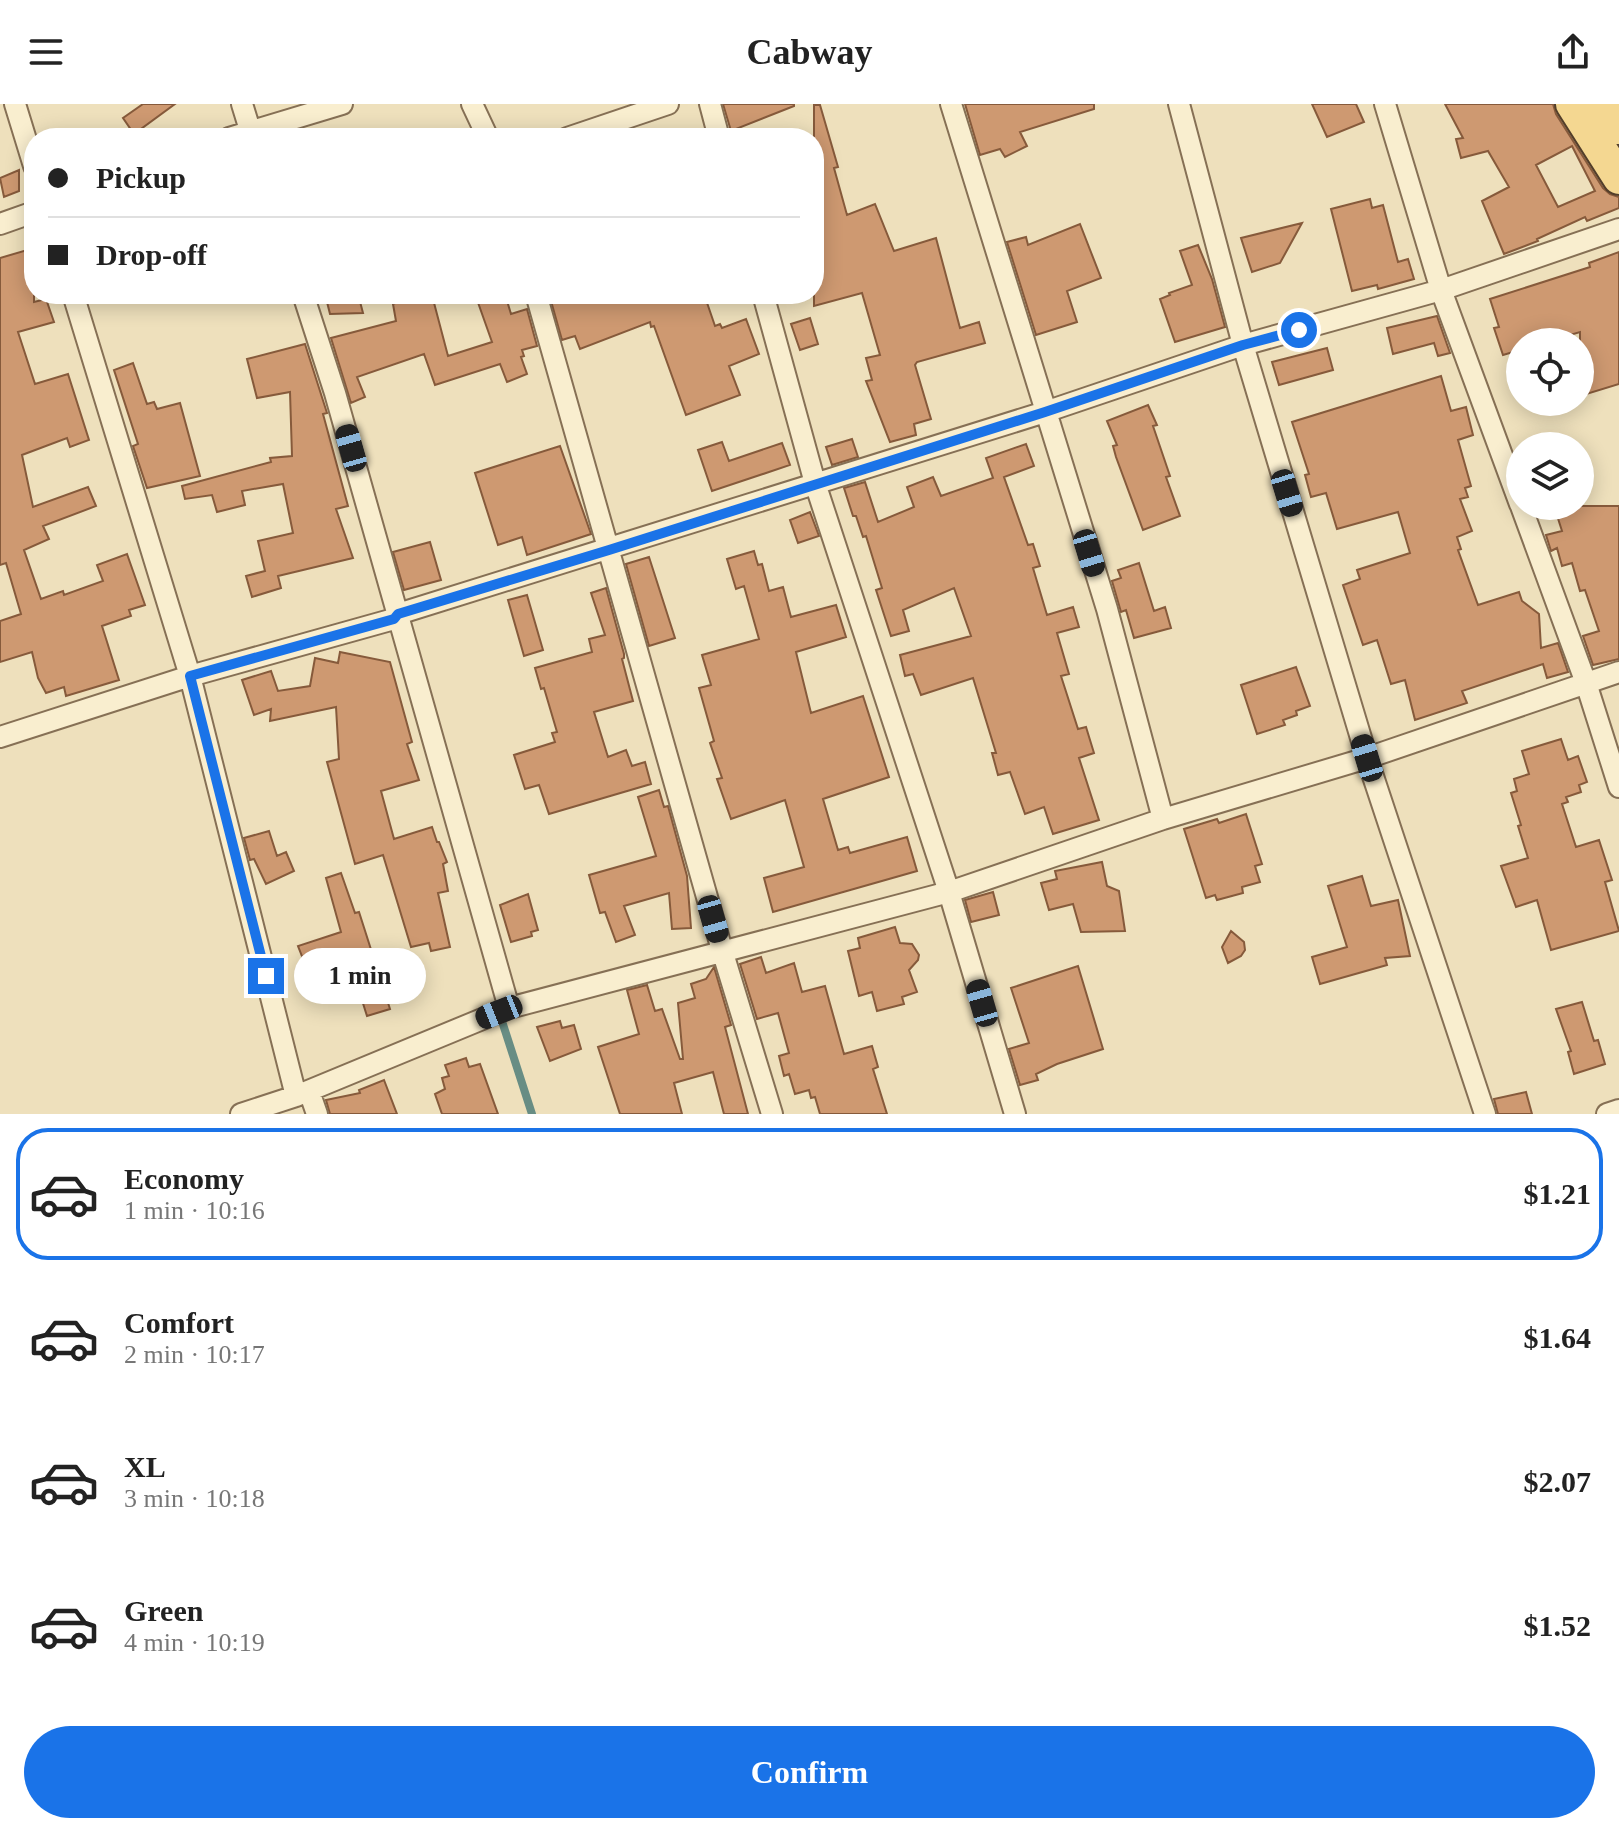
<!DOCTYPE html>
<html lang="en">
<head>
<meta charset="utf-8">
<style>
	:root { --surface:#fff; --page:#f2f2f2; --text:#222; --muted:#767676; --line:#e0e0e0; --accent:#1a73e8 }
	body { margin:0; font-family:"Times New Roman",serif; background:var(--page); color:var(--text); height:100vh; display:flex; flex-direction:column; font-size:30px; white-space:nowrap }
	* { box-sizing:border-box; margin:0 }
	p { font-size:26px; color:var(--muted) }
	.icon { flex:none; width:44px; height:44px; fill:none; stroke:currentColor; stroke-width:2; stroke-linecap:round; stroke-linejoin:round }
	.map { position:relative; height:1010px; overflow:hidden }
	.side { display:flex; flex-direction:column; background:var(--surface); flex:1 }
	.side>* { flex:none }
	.hud { position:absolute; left:24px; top:24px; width:800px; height:176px; border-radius:32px; box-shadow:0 4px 20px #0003; display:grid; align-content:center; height:176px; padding:0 24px; background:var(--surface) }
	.fabs { position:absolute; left:1506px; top:224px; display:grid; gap:16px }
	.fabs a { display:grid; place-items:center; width:88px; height:88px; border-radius:50%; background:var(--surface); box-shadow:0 4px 20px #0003; font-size:40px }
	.end { position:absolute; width:36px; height:36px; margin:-18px; border:10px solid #1a73e8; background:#fff; box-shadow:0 0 0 4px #fff }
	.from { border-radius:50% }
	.bubble { position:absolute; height:56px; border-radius:28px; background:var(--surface); box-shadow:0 4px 20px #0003; font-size:26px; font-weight:800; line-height:56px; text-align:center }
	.car { position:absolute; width:24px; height:48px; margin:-24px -12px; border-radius:10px; box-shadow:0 0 6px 2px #0007; background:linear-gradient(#222 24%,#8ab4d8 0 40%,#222 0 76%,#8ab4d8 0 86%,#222 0) }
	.hud b { display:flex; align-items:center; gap:28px; height:76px; font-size:30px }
	.hud b+b { border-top:2px solid var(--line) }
	.hud i { width:20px; height:20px; background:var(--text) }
	ul { padding:14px 0 0; list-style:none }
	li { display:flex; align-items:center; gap:24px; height:132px; margin:0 16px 12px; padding:0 8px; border:4px solid transparent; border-radius:32px }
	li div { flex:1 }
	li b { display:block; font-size:30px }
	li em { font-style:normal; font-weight:800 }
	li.current { border-color:var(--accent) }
	li>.icon { width:72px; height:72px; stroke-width:1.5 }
	.action { display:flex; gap:16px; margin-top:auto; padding:16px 24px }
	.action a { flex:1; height:92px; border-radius:48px; background:var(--accent); color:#fff; font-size:32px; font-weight:800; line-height:92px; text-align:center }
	header { display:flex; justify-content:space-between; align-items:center; height:104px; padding:0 24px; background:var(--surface); font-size:36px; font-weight:800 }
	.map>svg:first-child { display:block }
</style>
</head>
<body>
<header><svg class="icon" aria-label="menu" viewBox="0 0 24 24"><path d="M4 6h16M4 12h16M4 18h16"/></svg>Cabway<svg class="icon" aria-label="share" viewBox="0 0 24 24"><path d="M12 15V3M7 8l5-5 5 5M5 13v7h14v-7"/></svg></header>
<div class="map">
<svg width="1619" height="1010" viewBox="0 0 1619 1010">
	<rect width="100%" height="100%" fill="#eee0bc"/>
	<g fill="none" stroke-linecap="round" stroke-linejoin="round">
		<path stroke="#688d84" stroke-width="8" d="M499 908 532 1010"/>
	</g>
	<path fill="#ce9971" stroke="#865a3b" stroke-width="2" fill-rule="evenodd" d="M143 0H175L134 30 123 14Z
		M723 0H794V2L731 27Z
		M965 0H1094V5L1020 28 1027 42 1005 53 1000 45 980 51Z
		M1312 0H1356L1364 18 1327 33Z
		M1445 0H1553L1556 10 1603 84 1610 90 1619 93V104L1587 117 1585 113 1537 135 1538 137 1504 150 1482 97 1509 83 1488 47 1461 54 1456 35 1463 34ZM1572 42 1595 87 1558 103 1536 61Z
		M814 1H820L838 63 834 64 847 111 875 100 894 147 936 134 960 224 979 218 985 239 917 258 915 261 931 315 914 320 916 331 890 338 866 277 872 276 866 254 880 251 862 189 814 202Z
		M19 66V87L4 93 0 74Z
		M1370 95 1372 104 1383 101 1398 158 1408 155 1414 175 1378 185 1377 181 1352 187 1331 105Z
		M1302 119 1280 159 1252 168 1241 134Z
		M1080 120 1101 174 1067 187 1077 218 1036 231 1007 138 1026 133 1028 141Z
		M1198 141 1212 175 1225 223 1175 238 1160 195 1170 191 1169 189 1192 181 1180 147Z
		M34 144V198L46 195 54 218 18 228 35 280 68 270 89 336 70 343 67 334 22 351 33 403 88 383 96 402 43 422 49 435 24 446 41 495 63 487 64 491 103 477 97 461 127 450 145 501 129 506 131 512 102 522 119 576 66 592 64 583 46 589 38 574 32 548 0 558V517L21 510 6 459 0 461V154Z
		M1619 148V280L1580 292V228L1546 238H1520V246L1503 251 1494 224 1499 223 1490 195 1590 163 1589 159Z
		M325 190H358L363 209 330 210Z
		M404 190H426L427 197 433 195 448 252 492 238 475 190H505L511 210 527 205 537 242 522 246 524 252 521 253 527 270 507 278 500 260 435 281 424 250 357 273 365 293 351 299 331 234 396 217 393 200 405 195Z
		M574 190H704L715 222 720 220 722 224 746 215 759 250 729 262 740 291 686 311 654 222 651 223 650 218 580 245 575 232 562 236 551 197Z
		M1437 212 1450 249 1438 252 1434 239 1393 250 1387 224Z
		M810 214 818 240 800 246 791 220Z
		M305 240 327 309 323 310 348 402 336 405 353 454 278 472 281 484 252 493 246 472 265 467 258 437 293 429 283 380 242 387 245 401 217 408 212 391 185 395 182 382 271 358 270 354 292 352 290 288 257 294 247 255Z
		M1327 244 1333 266 1279 281 1272 258Z
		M133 259 147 300 154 298 157 305 180 299 200 372 147 384 133 342 138 340 114 266Z
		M1441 272 1451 307 1466 303 1473 331 1458 336 1471 382 1465 384 1468 393 1460 395 1472 427 1457 433 1461 445 1458 446 1478 501 1519 488 1522 497 1539 510 1541 544 1558 539 1568 568 1547 574 1543 560 1462 587 1467 599 1415 616 1405 576 1391 580 1377 536 1363 541 1343 481 1360 475 1357 466 1410 449 1398 408 1337 425 1326 389 1311 393 1305 371 1309 370 1292 318Z
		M1148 301 1157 321 1153 322 1170 372 1166 373 1180 412 1143 426 1116 353 1113 342 1117 341 1107 317Z
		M852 335 858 353 832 361 826 343Z
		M722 338 729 357 782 339 790 361 712 387 698 346Z
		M1026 340 1034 362 1004 373 1028 441 1033 440 1040 462 1033 464 1047 511 1073 503 1079 523 1057 529 1069 570 1061 572 1078 625 1086 623 1094 649 1079 654 1099 716 1053 730 1044 703 1025 710 1010 668 998 671 992 649H996L973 574 921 591 913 570 905 572 900 551 971 532 954 484 903 506 909 527 891 532 876 486 882 484 866 432 863 433 856 412H853L844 384 865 378 878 418 914 403 907 383 933 373 941 392 993 374 986 354Z
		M560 342 591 430 527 451 522 433 498 441 475 369Z
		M1554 402H1619V555L1593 561 1583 532 1599 527 1585 486 1580 487 1572 459 1562 462 1557 444 1551 447 1546 431 1562 427Z
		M810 408 819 432 798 439 790 416Z
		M430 438 441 476 404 486 393 448Z
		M754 447 758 461 762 460 769 487 783 483 791 513 836 501 846 533 796 548 811 609 863 592 889 673 823 695 838 746 848 743 850 749 907 733 917 767 773 808 764 774 804 763 785 696 731 715 717 675 722 674 710 639 714 637 699 584 711 581 702 551 759 535 744 482 736 485 727 455Z
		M649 453 675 534 649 542 626 460Z
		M1139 459 1154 507 1165 503 1171 524 1134 534 1126 506 1121 508 1112 477 1121 474 1118 466Z
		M606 484 624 550V554L622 555 633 597 594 608 608 653 626 646 632 662 645 658 651 680 549 710 539 681 525 685 514 651 555 638 552 629 557 628 544 584 541 585 535 564 592 548 589 535 605 531 591 489Z
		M527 491 543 546 524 552 508 496Z
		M340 548 390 558 412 638 407 640 419 676 381 687 394 735 432 723 437 738H439L447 758 443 760 448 787 438 789 450 843 431 847 429 839 411 843 383 751 355 760 327 658 339 655 336 603 270 617 271 605 254 611 242 576 271 567 278 587 310 582 315 554 338 559Z
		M1296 563 1310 602 1296 607 1297 611 1283 616 1285 621 1257 630 1241 581Z
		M1561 635 1568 656 1578 652 1587 678 1579 681 1581 688 1566 693 1568 698 1562 700 1576 743 1599 736 1612 776 1605 778 1619 827 1551 846 1537 796 1516 803 1501 762 1528 754 1518 722 1521 721 1511 689 1517 687 1514 675 1529 670 1522 647Z
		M659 686 664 703 668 702 687 772 691 824 672 825 669 789 624 802 635 831 616 838 605 808 600 809 589 771 656 752 638 693Z
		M1246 710 1262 760 1255 762 1260 778 1242 783 1243 789 1217 796 1215 791 1206 794 1184 725 1217 715 1219 719Z
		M269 727 277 752 286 748 294 767 266 780 254 755 250 756 244 734Z
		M1102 758 1107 782 1119 787 1125 827 1081 828 1073 800 1049 806 1041 779 1057 775 1055 767Z
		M341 769 355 809 359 808 390 905 367 912 349 855 309 870 298 842 341 828 326 774Z
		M1362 772 1371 802 1398 796 1410 852 1385 854 1387 861 1320 880 1312 853 1347 843 1328 782Z
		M993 788 999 811 971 818 965 796Z
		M528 790 538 826 531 828 532 832 511 838 500 801Z
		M895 823 900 839 912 840 919 851 918 856 909 866 917 888 902 893 904 900 877 907 872 888 859 892 848 847 860 844 858 834Z
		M1231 827 1244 838 1245 846 1241 852 1228 859 1222 843Z
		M761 853 766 869 794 859 802 888 825 882 844 950 872 942 878 963 873 965 887 1010H820L815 993 811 994 809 986 795 990 789 970 784 972 779 952 789 949 778 909 757 915 740 860Z
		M1078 862 1103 945 1057 960 1036 970 1038 976 1020 981 1009 945 1029 939 1011 884Z
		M714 863 731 921 725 923 748 1010H724L713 968 674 979 682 1010H620L598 943 639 930 627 886 647 881 655 907 662 905 680 955H683L678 899 695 894 691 880 706 875Z
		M1582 898 1594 937 1598 936 1605 960 1574 970 1568 948 1571 947 1556 905Z
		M560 917 562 924 574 921 581 945 550 957 537 923Z
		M466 954 469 963 480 960 498 1010H442L435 990 445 985 442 974 449 972 445 961Z
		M384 976 397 1010H330L326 996 360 989 359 986Z
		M1526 988 1532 1010H1498L1494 995Z"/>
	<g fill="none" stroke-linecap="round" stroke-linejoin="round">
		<g stroke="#867055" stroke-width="24">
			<path id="minor" d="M15 0 34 62
				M242 0 250 26
				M472 0 488 34
				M710 0 719 34
				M951 0 1107 505 1163 715
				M1179 0 1243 241 1367 654 1485 1010
				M1385 0 1441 186 1520 400
				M229 34 342 0
				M567 34 668 0
				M0 120 34 108
				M73 190 190 572 296 992
				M303 190 335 289 509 904
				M536 190 722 846 772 1010
				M763 190 815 379 949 788 1015 1010
				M1521 402 1586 579 1619 683
				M0 633 190 572 394 515 398 510 1045 308 1243 241 1441 186 1619 125
				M309 987 317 1010
				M241 1010 296 992 509 904 949 788 1163 715 1367 654 1619 568
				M1607 1010 1619 1006"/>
		</g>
		<g stroke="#533e2a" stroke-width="36">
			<path id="primary" d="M1572 0 1619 74
				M1603 0 1619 24"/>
		</g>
		<use href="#minor" stroke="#f9eecf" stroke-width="20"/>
		<use href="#primary" stroke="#f4d791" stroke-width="32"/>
	</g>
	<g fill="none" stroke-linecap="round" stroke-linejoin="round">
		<path stroke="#1a73e8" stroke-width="10" d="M266 872 190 572 394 515 398 510 609 446 1045 308 1243 241 1299 226"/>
	</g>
</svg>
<div class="fabs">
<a><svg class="icon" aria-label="locate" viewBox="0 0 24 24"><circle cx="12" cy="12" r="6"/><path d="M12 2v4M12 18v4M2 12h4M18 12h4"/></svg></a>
<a><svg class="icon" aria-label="layers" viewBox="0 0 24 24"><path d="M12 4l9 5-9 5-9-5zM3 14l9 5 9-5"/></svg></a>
</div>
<i class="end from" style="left:1299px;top:226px"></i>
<i class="end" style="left:266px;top:872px"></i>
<div class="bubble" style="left:294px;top:844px;width:132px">1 min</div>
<i class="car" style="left:351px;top:344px;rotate:344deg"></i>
<i class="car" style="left:1287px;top:389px;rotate:163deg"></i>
<i class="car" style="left:1089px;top:449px;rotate:163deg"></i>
<i class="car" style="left:1367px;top:654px;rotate:343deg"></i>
<i class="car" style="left:713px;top:815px;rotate:164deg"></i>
<i class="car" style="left:982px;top:899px;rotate:344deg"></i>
<i class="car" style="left:499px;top:908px;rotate:248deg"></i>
<div class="hud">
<b><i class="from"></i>Pickup</b>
<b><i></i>Drop-off</b>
</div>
</div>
<section class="side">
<ul>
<li class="current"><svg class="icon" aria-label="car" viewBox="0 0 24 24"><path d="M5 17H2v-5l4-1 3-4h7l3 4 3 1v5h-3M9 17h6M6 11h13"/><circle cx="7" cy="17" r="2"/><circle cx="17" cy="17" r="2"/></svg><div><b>Economy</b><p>1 min · 10:16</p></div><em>$1.21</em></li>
<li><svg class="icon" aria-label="car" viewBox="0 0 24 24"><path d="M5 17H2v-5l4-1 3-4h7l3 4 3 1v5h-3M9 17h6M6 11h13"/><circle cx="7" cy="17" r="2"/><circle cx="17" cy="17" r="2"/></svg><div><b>Comfort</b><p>2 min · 10:17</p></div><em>$1.64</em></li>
<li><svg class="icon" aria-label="car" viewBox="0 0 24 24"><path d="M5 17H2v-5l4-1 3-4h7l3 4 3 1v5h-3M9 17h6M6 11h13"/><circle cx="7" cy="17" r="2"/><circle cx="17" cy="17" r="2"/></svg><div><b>XL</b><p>3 min · 10:18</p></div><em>$2.07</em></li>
<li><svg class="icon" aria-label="car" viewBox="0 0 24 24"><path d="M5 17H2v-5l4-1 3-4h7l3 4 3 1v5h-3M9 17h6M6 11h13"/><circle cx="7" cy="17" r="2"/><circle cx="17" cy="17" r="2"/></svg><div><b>Green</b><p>4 min · 10:19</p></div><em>$1.52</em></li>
</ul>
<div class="action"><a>Confirm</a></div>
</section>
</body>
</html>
